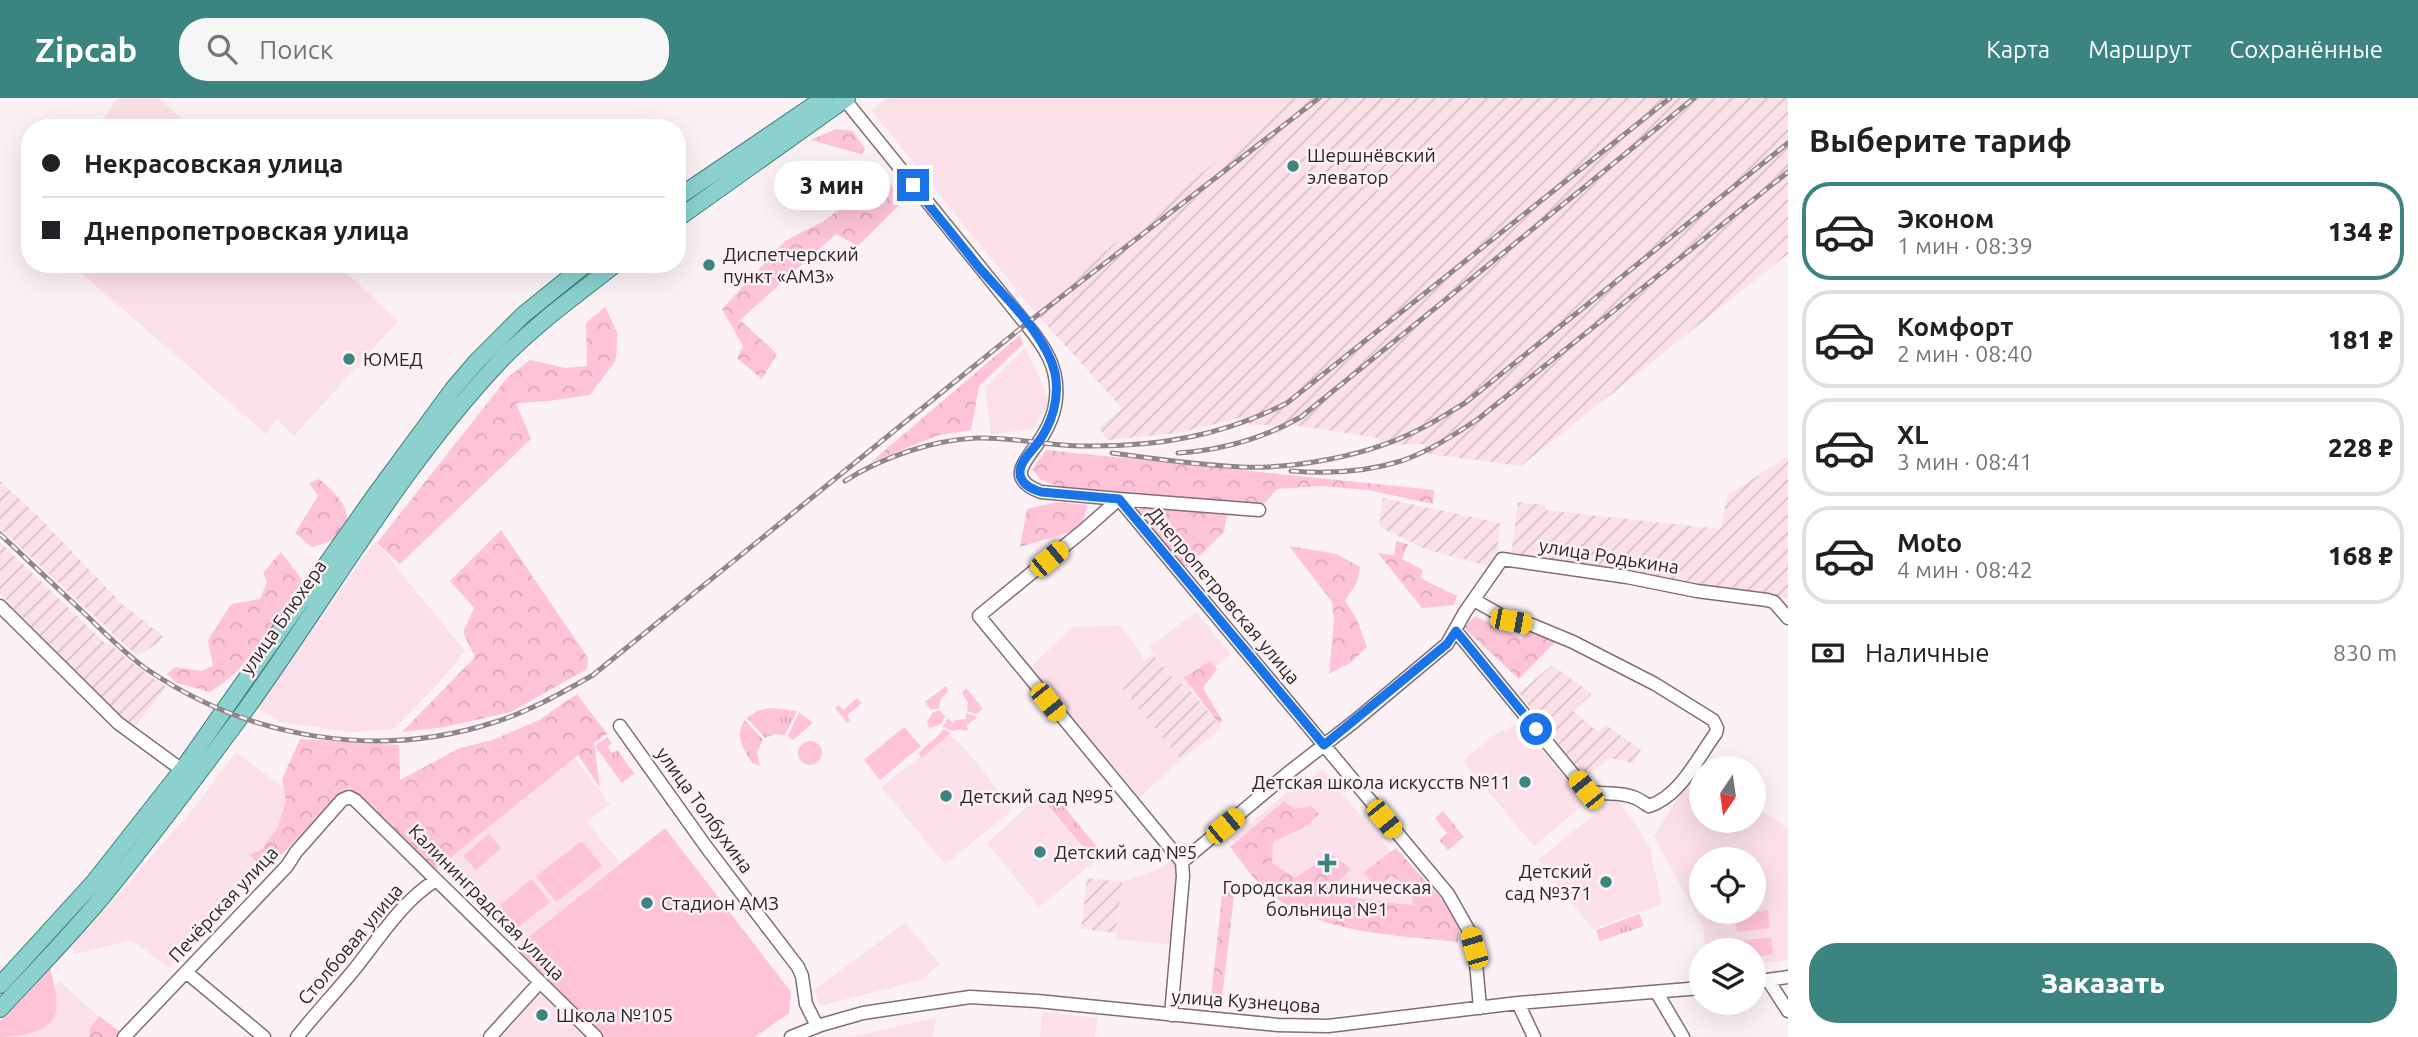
<!DOCTYPE html>
<html lang="ru">
<head>
<meta charset="utf-8">
<style>
	:root { --surface:#fff; --page:#f6f6f6; --text:#202124; --muted:#757577; --line:#e0e0e0; --accent:#3c8480 }
	body { margin:0; font-family:Ubuntu,sans-serif; background:var(--page); color:var(--text); height:100vh; display:flex; flex-direction:column; font-size:26px; white-space:nowrap }
	* { box-sizing:border-box; margin:0 }
	p { font-size:23px; color:var(--muted) }
	.icon { flex:none; width:38px; height:38px; fill:none; stroke:currentColor; stroke-width:2; stroke-linecap:round; stroke-linejoin:round }
	.map { position:relative; flex:1; overflow:hidden }
	.drawer { display:flex; flex-direction:column; background:var(--surface); width:630px }
	.drawer>* { flex:none }
	.hud { position:absolute; left:21px; top:21px; width:665px; height:154px; border-radius:28px; box-shadow:0 7px 28px #0002; display:grid; align-content:center; height:154px; padding:0 21px; background:var(--surface) }
	.needle { width:46px; rotate:193deg }
	.controls { position:absolute; left:1689px; top:658px; display:grid; gap:14px }
	.controls a { display:grid; place-items:center; width:77px; height:77px; border-radius:50%; background:var(--surface); box-shadow:0 7px 28px #0002; font-size:35px }
	.end { position:absolute; width:32px; height:32px; margin:-16px; border:9px solid #1a73e8; background:#fff; box-shadow:0 0 0 4px #fff }
	.from { border-radius:50% }
	.bubble { position:absolute; height:49px; border-radius:24px; background:var(--surface); box-shadow:0 7px 28px #0002; font-size:23px; font-weight:800; line-height:49px; text-align:center }
	.car { position:absolute; width:21px; height:42px; margin:-21px -10px; border-radius:9px; box-shadow:0 0 5px 2px #0007; background:linear-gradient(#f5c518 24%,#345 0 40%,#f5c518 0 76%,#345 0 86%,#f5c518 0) }
	.hud b { display:flex; align-items:center; gap:24px; height:66px; font-size:26px }
	.hud b+b { border-top:2px solid var(--line) }
	.hud i { width:18px; height:18px; background:var(--text) }
	ul { padding:0; list-style:none }
	li { display:flex; align-items:center; gap:21px; height:98px; margin:0 14px 10px; padding:0 7px; border:4px solid var(--line); border-radius:28px }
	li div { flex:1 }
	li b { display:block; font-size:26px }
	li em { font-style:normal; font-weight:800 }
	li.active { border-color:var(--accent) }
	li>.icon { width:63px; height:63px; stroke-width:1.5 }
	h2 { padding:0 21px; font-size:32px; line-height:84px }
	.pay { display:flex; align-items:center; gap:18px; height:77px; padding:0 21px; font-size:26px }
	.pay p { margin-inline-start:auto }
	.action { display:flex; gap:14px; margin-top:auto; padding:14px 21px }
	.action a { flex:1; height:80px; border-radius:28px; background:var(--accent); color:#fff; font-size:28px; font-weight:800; line-height:80px; text-align:center }
	header { display:flex; align-items:center; gap:42px; box-sizing:border-box; height:98px; padding:0 35px; background:var(--accent); color:#fff }
	header strong { font-size:33px }
	nav { display:flex; gap:38px; margin-inline-start:auto; font-size:24px }
	.search { width:490px; height:63px; background:var(--page); display:flex; align-items:center; gap:18px; box-sizing:border-box; padding:0 24px; border-radius:28px; color:var(--muted); font-size:26px }
	main { display:flex; flex:1; min-height:0 }
	.map>svg:first-child { display:block }
</style>
</head>
<body>
<header>
<strong>Zipcab</strong>
<div class="search"><svg class="icon" aria-label="search" viewBox="0 0 24 24"><circle cx="10" cy="10" r="6"/><path d="M15 15l6 6"/></svg>Поиск</div>
<nav><a>Карта</a><a>Маршрут</a><a>Сохранённые</a></nav>
</header>
<main>
<div class="map">
<svg width="1788" height="939" viewBox="0 0 1788 939">
	<defs>
		<pattern id="industrial-furrows" width="10" height="10" patternUnits="userSpaceOnUse" patternTransform="scale(1.75)"><rect width="10" height="10" fill="#fbe0e9"/><path d="M-1 1l2-2M0 10L10 0M9 11l2-2" fill="none" stroke="#d7c0c8"/></pattern>
		<pattern id="forest-crowns" width="20" height="18" patternUnits="userSpaceOnUse" patternTransform="scale(1.75)"><rect width="20" height="18" fill="#ffc3d7"/><path d="M2 6a3 3 0 1 1 6 0M12 15a3 3 0 1 1 6 0" fill="none" stroke="#dba7b9"/></pattern>
		<pattern id="park-tufts" width="24" height="20" patternUnits="userSpaceOnUse" patternTransform="scale(1.75)"><rect width="24" height="20" fill="#ffc3d7"/><path d="M3 7l-1-3M5 7V3M7 7l1-3M15 17l-1-3M17 17v-4M19 17l1-3" fill="none" stroke="#dba7b9"/></pattern>
	</defs>
	<rect width="100%" height="100%" fill="#fcf1f4"/>
	<path fill="#fbe0e9" fill-rule="evenodd" d="M118 0H159L191 30H97Z
		M888 0H1294L1033 212 871 12Z
		M71 166H337L398 223 294 338 277 321 266 336Z
		M1025 249 1050 303 1033 331 991 336 985 289Z
		M375 443 465 553 439 585 394 631 349 634 281 624 258 610Z
		M1196 514 1231 556 1189 591 1174 581 1149 549Z
		M1119 527 1138 551 1144 563 1117 584 1181 662 1139 700 1030 569 1074 529Z
		M1520 626 1586 705 1534 748 1463 663 1498 634Z
		M949 637 961 646 1011 708 1007 717 945 766 881 689Z
		M568 651 610 706 587 724 620 765 522 844 441 766Z
		M236 654 306 707 169 870 131 842 75 856 72 849 194 710Z
		M1322 671 1437 809 1418 828 1266 780 1232 741 1306 678 1310 682Z
		M1689 682 1701 685V723H1754V708L1788 730V862L1754 866V852H1706L1703 829 1654 738ZM1701 761H1754V814H1701Z
		M1039 698 1094 764 1039 809 987 745Z
		M1616 699 1649 747 1662 806 1593 831 1538 762Z
		M1175 761 1178 776 1174 847 1116 841 1122 784 1151 774Z
		M905 825 940 866 921 882 819 908 815 891Z
		M59 883 107 926 96 939H9Z
		M541 895 584 939H502Z
		M1042 914 1098 920 1095 939H1040Z
		M936 920 933 939H849Z"/>
	<path fill="url(#industrial-furrows)" d="M1294 0H1788V156L1521 368 1428 356 1423 346 1382 347 1379 340 1292 327 1278 336 1272 327H1251L1244 319 1178 335 1108 342 1099 330 1122 310 1033 212Z
		M1788 358V501L1511 458 1518 404 1545 407V412L1720 431 1728 397Z
		M0 383 40 420 122 506 163 538 158 545 137 558 0 430Z
		M1383 400 1500 425 1497 457 1489 468 1428 452 1379 429Z
		M0 444 107 547 109 545 132 565 166 589 134 630 116 615 0 496Z
		M1153 556 1174 581 1189 591 1220 628V631L1181 662 1117 584Z
		M1552 567 1592 596 1573 613 1598 634 1606 627 1641 652 1633 665 1610 660 1585 680 1519 595Z
		M1087 780 1122 784 1116 835 1081 831Z"/>
	<path fill="#ffc3d7" d="M946 588 948 594 941 600 939 610 931 612 925 604Z
		M966 590 983 611 976 616 967 613 968 604 962 595Z
		M857 600 862 605 847 617 850 622 847 625 835 610 839 607 843 612Z
		M940 612 945 619 941 626 929 630 927 624 932 615Z
		M966 615 977 619 966 628 968 631 966 633 960 631 953 633 943 629 948 620 953 625 955 622 966 621Z
		M904 629 921 648 880 682 864 662Z
		M943 631 951 635 922 660 919 656C925 646 937 642 943 631Z
		M665 730 791 894 789 915 755 939H601L520 857 519 852 522 844Z
		M489 736 501 750 476 772 463 758Z
		M582 743 602 768 556 804 536 778Z
		M532 781 550 804 517 830 500 807Z
		M1768 812 1770 830 1737 834 1735 816Z
		M1771 839 1773 856 1754 859V852H1739L1738 843Z
		M50 869C53 883 58 899 56 913 53 935 17 939 0 939V923Z"/>
	<path fill="url(#forest-crowns)" d="M836 31 853 33 865 51 861 56 810 42Z
		M884 76 903 103 858 148 836 136 740 222 777 256 762 281 737 260 743 248 722 211 785 143 824 123Z
		M605 209 617 234 616 262 590 297 548 303 516 305 531 341 400 466 377 445 507 280 530 262 565 270 587 268 586 225Z
		M1020 237 1023 246 979 288 971 332 939 337 871 364Z
		M1046 352 1434 392 1433 406 1368 392 1321 388 1277 391 1262 408 1066 391 1041 382 1032 371Z
		M319 381C331 390 351 408 346 425 345 430 340 436 337 441L312 449 295 435 318 398 309 385Z
		M1057 404 1088 407 1080 431 1020 449 1027 411Z
		M1141 409 1227 417 1224 434 1187 470 1135 415Z
		M501 432 588 560 587 571 511 614 444 629 402 634 475 559 463 534 474 510 450 483Z
		M1396 443 1408 446 1402 461 1423 472 1420 480 1457 498 1454 507 1422 510 1378 455 1394 457Z
		M1289 448 1337 456 1360 469 1357 484 1345 503 1357 522 1367 549 1350 565 1329 576 1334 523 1332 504Z
		M281 454 303 483C276 521 251 570 210 594L177 585 167 576 175 569 201 573 213 568 208 542 231 506 260 501 267 484 263 475Z
		M1475 518 1521 541 1529 533 1555 544 1519 581 1464 530Z
		M1210 563 1217 571 1203 590 1222 622 1219 626 1184 580Z
		M577 596 607 636 594 645 600 690 578 657 435 772 349 689 267 771 249 757 261 752 277 731 286 703 282 681 300 641 399 647 400 682 460 650 493 642 539 622Z
		M1284 703 1294 711 1312 708 1319 716 1308 727 1273 744 1272 765 1295 780 1331 756 1351 771 1329 793C1356 802 1384 804 1413 807L1411 792 1391 777 1377 792 1364 774 1396 750 1460 822 1458 844C1391 836 1312 837 1260 786 1249 776 1240 761 1230 749Z
		M1223 788 1235 789 1222 900H1211Z
		M99 918 122 935 118 939H89L90 931Z"/>
	<path fill="url(#park-tufts)" d="M770 610 797 613 785 637 775 636 765 640 747 620 757 613Z
		M799 614 813 625 793 642 788 638Z
		M745 622 763 642 757 654 760 668 752 665C743 650 734 638 745 622Z
		M607 639 612 645 608 649 612 655 617 652 634 675 622 685 595 648Z
		M798 655a12 12 0 1 1 24 0a12 12 0 1 1-24 0Z
		M1053 695 1101 754 1093 761 1044 703Z
		M1443 713 1464 739 1448 752 1439 742 1447 735 1435 720Z
		M1639 816 1644 828 1600 843 1596 832Z"/>
	<g fill="none" stroke-linecap="round" stroke-linejoin="round">
		<g stroke="#7f6f74" stroke-width="15">
			<path id="minor" d="M845 2 1026 226C1044 248 1059 269 1056 300 1055 315 1047 332 1038 345 1023 366 1007 381 1041 394L1119 401 1448 796 1469 833 1475 853 1480 910
				M0 508 118 625 182 672
				M1456 533 1586 692C1602 698 1618 693 1633 699 1639 701 1644 705 1649 708 1680 698 1697 661 1716 635L1717 630 1713 622 1655 586 1573 544 1532 527 1511 523 1474 502
				M620 628 707 750 798 869 802 878 806 906 817 928
				M1182 764 1288 675 1355 623 1447 546 1465 514 1502 461 1627 479 1697 493 1767 502 1774 504 1788 520
				M186 874 264 939
				M1768 882 1788 913
				M1754 884 1788 879
				M1657 895 1683 939
				M1518 905 1534 939
				M1171 917 1183 778 1182 764 979 518 1084 432 1119 401 1259 412
				M124 939 287 768 296 754 342 702 349 699 355 702 596 939
				M297 939C315 916 335 895 353 873 379 841 401 804 436 782
				M490 939 540 884
				M791 939 821 927 863 915 970 899 1037 903 1278 927 1328 928 1518 905 1701 890"/>
		</g>
		<g stroke="#39817e" stroke-width="18">
			<path id="major" d="M677 100 824 0
				M677 121 847 0
				M0 887 94 784 182 672 373 400 453 291 478 262 523 217 586 166
				M0 911C36 872 74 834 107 793 153 737 196 679 239 621 325 503 398 372 498 265 533 228 575 198 616 166"/>
		</g>
		<use href="#minor" stroke="#fff" stroke-width="12"/>
		<use href="#major" stroke="#8cd1ce" stroke-width="16"/>
		<g stroke="#8f8689" stroke-width="5">
			<path id="rail" d="M1112 355C1155 361 1198 367 1241 369 1294 371 1366 358 1414 334 1432 326 1448 315 1465 305L1788 45
				M1178 355C1222 352 1262 341 1301 319L1694 0
				M1291 373C1327 376 1366 374 1401 363 1428 354 1454 337 1478 321L1788 74
				M845 383C882 359 933 342 977 340 1013 339 1049 348 1084 348 1158 349 1221 338 1287 305L1670 0
				M0 436C28 462 56 489 85 516 105 535 125 556 148 572 248 640 376 662 492 625 528 614 560 596 593 577L1026 226 1319 0"/>
		</g>
		<use href="#rail" stroke="#fcf1f4" stroke-width="2.5" stroke-dasharray="8" stroke-linecap="butt"/>
	</g>
	<g fill="none" stroke-linecap="round" stroke-linejoin="round">
		<path stroke="#1a73e8" stroke-width="9" d="M913 87C934 114 956 140 977 167 1002 197 1046 236 1055 275 1060 300 1052 326 1037 346 1031 354 1021 362 1020 373 1019 385 1031 391 1041 394L1119 401 1324 647 1447 546 1456 533 1536 631"/>
	</g>
	<g fill="#3c8480" stroke="#fcf1f4" stroke-width="2.5">
		<circle cx="1293" cy="68" r="7"/>
		<circle cx="709" cy="167" r="7"/>
		<circle cx="349" cy="261" r="7"/>
		<circle cx="1525" cy="684" r="7"/>
		<circle cx="946" cy="698" r="7"/>
		<circle cx="1040" cy="754" r="7"/>
		<path d="M1323.5 754.5h7v7h7v7h-7v7h-7v-7h-7v-7h7z"/>
		<circle cx="1606" cy="784" r="7"/>
		<circle cx="647" cy="805" r="7"/>
		<circle cx="542" cy="917" r="7"/>
	</g>
	<g text-anchor="middle" stroke-width="5" stroke-linejoin="round" paint-order="stroke">
		<g font-size="19" fill="#2d2628" stroke="#fcf1f4" text-anchor="start">
			<text x="1307" y="64">Шершнёвский<tspan x="1307" dy="22">элеватор</tspan></text>
			<text x="723" y="163">Диспетчерский<tspan x="723" dy="22">пункт «АМЗ»</tspan></text>
			<text x="363" y="268">ЮМЕД</text>
			<text x="1511" y="691" text-anchor="end">Детская школа искусств №11</text>
			<text x="960" y="705">Детский сад №95</text>
			<text x="1054" y="761">Детский сад №5</text>
			<text x="1592" y="780" text-anchor="end">Детский<tspan x="1592" dy="22">сад №371</tspan></text>
			<text x="1327" y="796" text-anchor="middle">Городская клиническая<tspan x="1327" dy="22">больница №1</tspan></text>
			<text x="661" y="812">Стадион АМЗ</text>
			<text x="556" y="924">Школа №105</text>
		</g>
		<g font-size="19" fill="#2d2628" stroke="#fcf1f4">
			<text transform="translate(1609 458) rotate(9)" y="7">улица Родькина</text>
			<text transform="translate(1224 497) rotate(50)" y="7">Днепропетровская улица</text>
			<text transform="translate(283 519) rotate(-55)" y="7">улица Блюхера</text>
			<text transform="translate(705 712) rotate(54)" y="7">улица Толбухина</text>
			<text transform="translate(487 804) rotate(45)" y="7">Калининградская улица</text>
			<text transform="translate(223 806) rotate(-47)" y="7">Печёрская улица</text>
			<text transform="translate(350 846) rotate(-50)" y="7">Столбовая улица</text>
			<text transform="translate(1246 903) rotate(4)" y="7">улица Кузнецова</text>
		</g>
	</g>
</svg>
<div class="controls">
<a><svg class="needle" viewBox="-14 -14 28 28"><path d="M0-13l5 13h-10z" fill="#e53935"/><path d="M0 13l5-13h-10z" fill="#757577"/></svg></a>
<a><svg class="icon" aria-label="locate" viewBox="0 0 24 24"><circle cx="12" cy="12" r="6"/><path d="M12 2v4M12 18v4M2 12h4M18 12h4"/></svg></a>
<a><svg class="icon" aria-label="layers" viewBox="0 0 24 24"><path d="M12 4l9 5-9 5-9-5zM3 14l9 5 9-5"/></svg></a>
</div>
<i class="end from" style="left:1536px;top:631px"></i>
<i class="end" style="left:913px;top:87px"></i>
<div class="bubble" style="left:774px;top:63px;width:116px">3 мин</div>
<i class="car" style="left:1049px;top:461px;rotate:50deg"></i>
<i class="car" style="left:1511px;top:523px;rotate:101deg"></i>
<i class="car" style="left:1048px;top:604px;rotate:141deg"></i>
<i class="car" style="left:1586px;top:692px;rotate:321deg"></i>
<i class="car" style="left:1384px;top:721px;rotate:141deg"></i>
<i class="car" style="left:1225px;top:728px;rotate:50deg"></i>
<i class="car" style="left:1474px;top:850px;rotate:344deg"></i>
<div class="hud">
<b><i class="from"></i>Некрасовская улица</b>
<b><i></i>Днепропетровская улица</b>
</div>
</div>
<section class="drawer">
<h2>Выберите тариф</h2>
<ul>
<li class="active"><svg class="icon" aria-label="car" viewBox="0 0 24 24"><path d="M5 17H2v-5l4-1 3-4h7l3 4 3 1v5h-3M9 17h6M6 11h13"/><circle cx="7" cy="17" r="2"/><circle cx="17" cy="17" r="2"/></svg><div><b>Эконом</b><p>1 мин · 08:39</p></div><em>134 ₽</em></li>
<li><svg class="icon" aria-label="car" viewBox="0 0 24 24"><path d="M5 17H2v-5l4-1 3-4h7l3 4 3 1v5h-3M9 17h6M6 11h13"/><circle cx="7" cy="17" r="2"/><circle cx="17" cy="17" r="2"/></svg><div><b>Комфорт</b><p>2 мин · 08:40</p></div><em>181 ₽</em></li>
<li><svg class="icon" aria-label="car" viewBox="0 0 24 24"><path d="M5 17H2v-5l4-1 3-4h7l3 4 3 1v5h-3M9 17h6M6 11h13"/><circle cx="7" cy="17" r="2"/><circle cx="17" cy="17" r="2"/></svg><div><b>XL</b><p>3 мин · 08:41</p></div><em>228 ₽</em></li>
<li><svg class="icon" aria-label="car" viewBox="0 0 24 24"><path d="M5 17H2v-5l4-1 3-4h7l3 4 3 1v5h-3M9 17h6M6 11h13"/><circle cx="7" cy="17" r="2"/><circle cx="17" cy="17" r="2"/></svg><div><b>Moto</b><p>4 мин · 08:42</p></div><em>168 ₽</em></li>
</ul>
<div class="pay"><svg class="icon" aria-label="cash" viewBox="0 0 24 24"><path d="M3 7h18v10H3z"/><circle cx="12" cy="12" r="2"/></svg>Наличные<p>830 m</p></div>
<div class="action"><a>Заказать</a></div>
</section>
</main>
</body>
</html>
